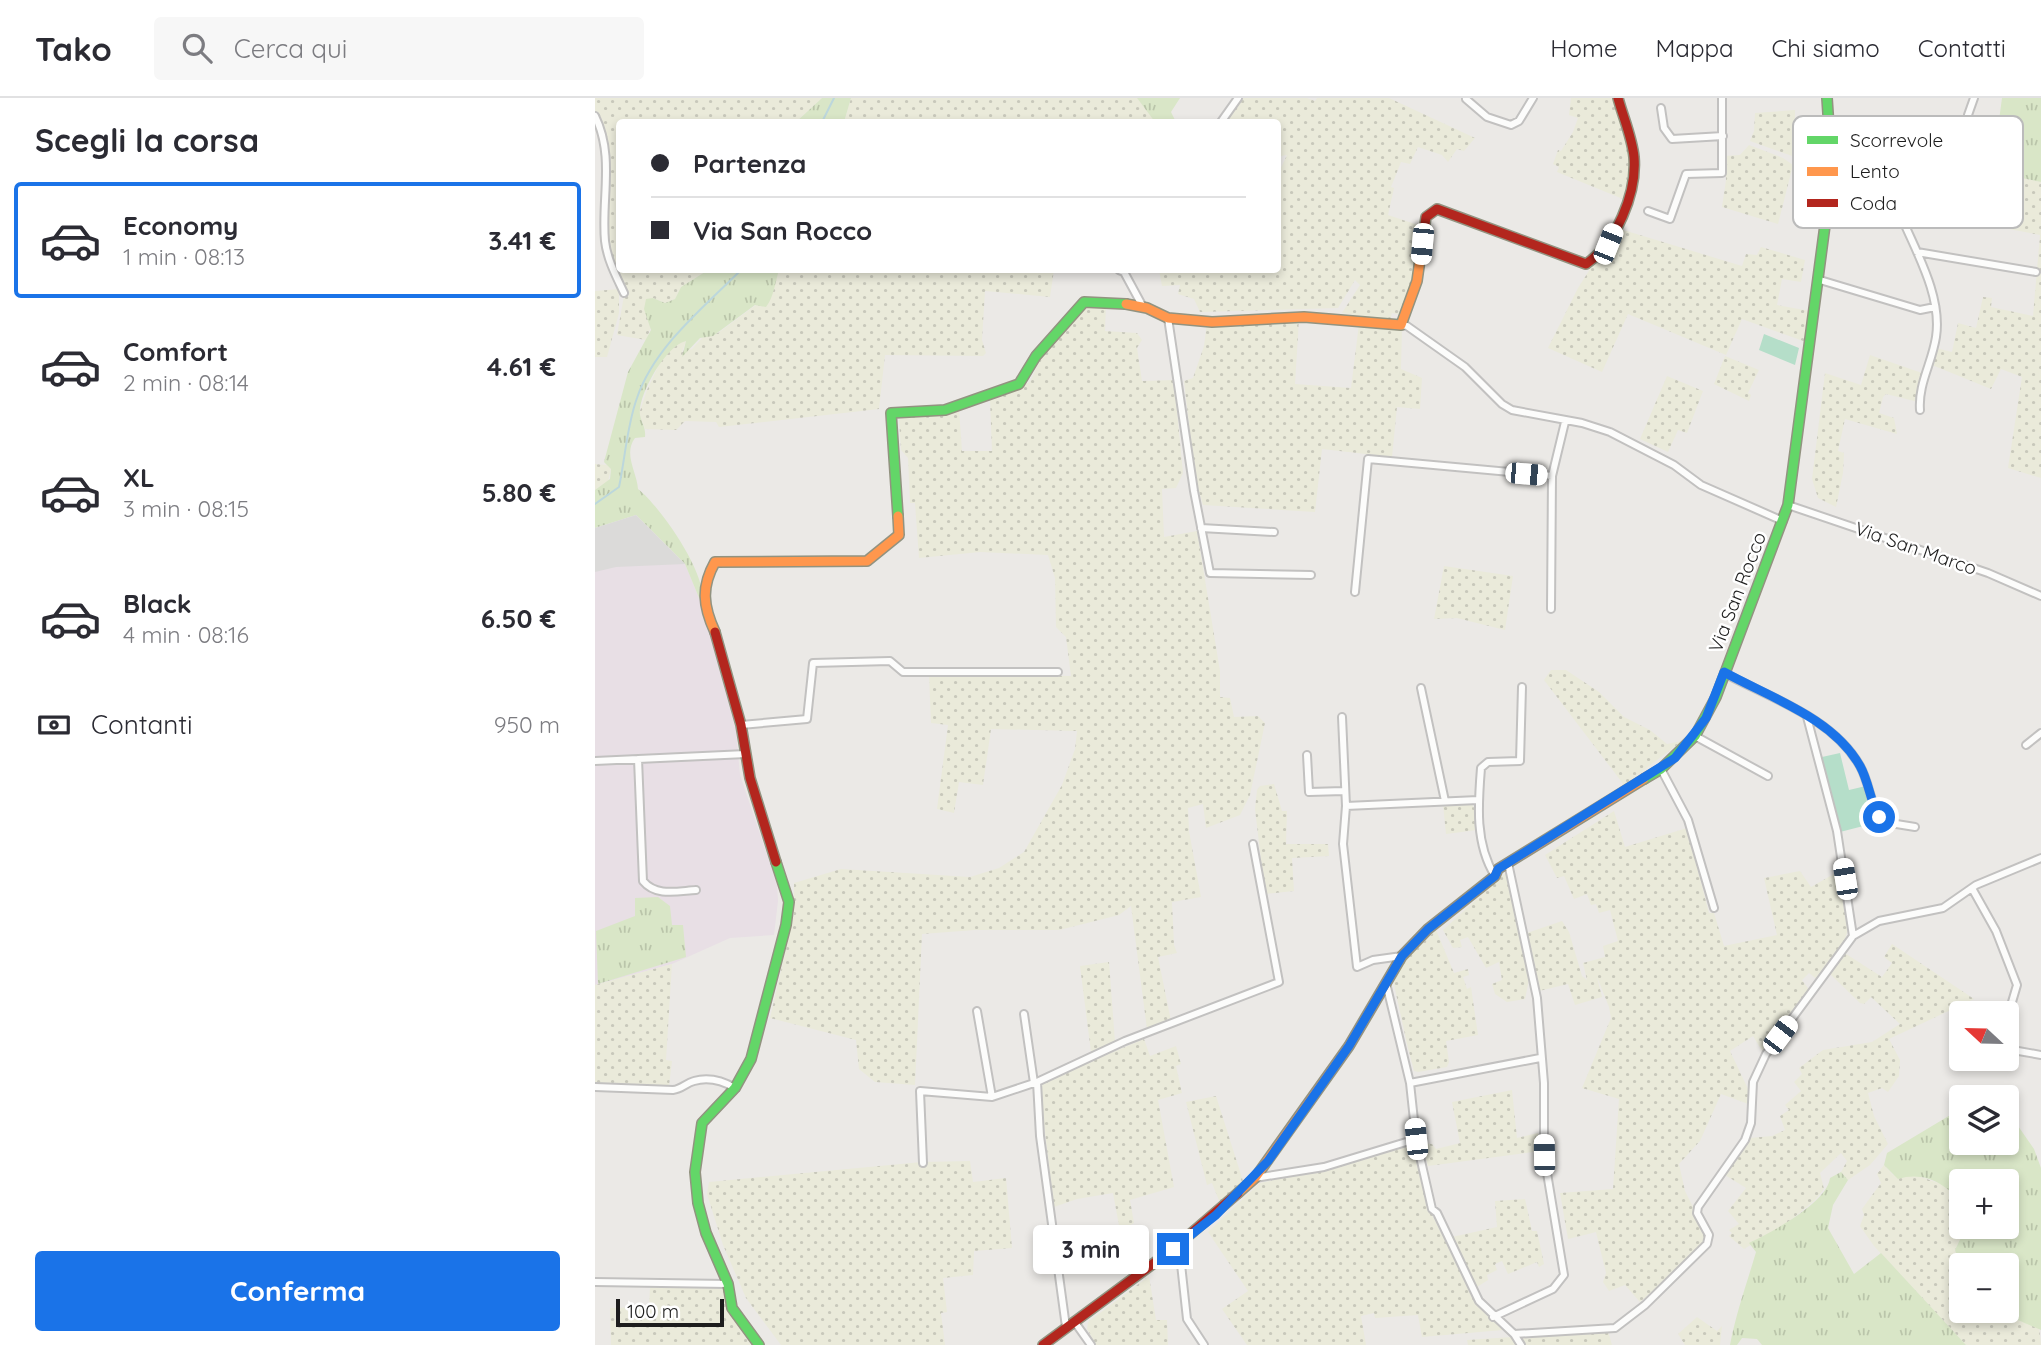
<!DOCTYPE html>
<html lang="it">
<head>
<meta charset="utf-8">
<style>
	:root { --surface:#fff; --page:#f7f7f7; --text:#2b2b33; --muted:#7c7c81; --line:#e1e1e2; --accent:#1a73e8 }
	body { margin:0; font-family:Quicksand,sans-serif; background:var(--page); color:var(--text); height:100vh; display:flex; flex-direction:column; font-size:26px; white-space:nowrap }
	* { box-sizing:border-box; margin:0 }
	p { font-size:23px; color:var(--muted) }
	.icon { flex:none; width:38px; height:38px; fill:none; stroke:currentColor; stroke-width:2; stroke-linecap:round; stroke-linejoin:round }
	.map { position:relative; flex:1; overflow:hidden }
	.panel { display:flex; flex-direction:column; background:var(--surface); width:595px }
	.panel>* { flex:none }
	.banner { position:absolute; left:21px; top:21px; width:665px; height:154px; border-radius:7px; box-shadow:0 4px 10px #0003; display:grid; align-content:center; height:154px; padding:0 35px; background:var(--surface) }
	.needle { width:46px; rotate:292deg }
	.controls { position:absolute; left:1354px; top:903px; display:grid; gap:14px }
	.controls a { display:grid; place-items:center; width:70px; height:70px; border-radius:7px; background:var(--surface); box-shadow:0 4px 10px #0003; font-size:35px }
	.scale { position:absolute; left:21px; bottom:18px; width:108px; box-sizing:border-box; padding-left:7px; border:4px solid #1d1d1d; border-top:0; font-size:19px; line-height:24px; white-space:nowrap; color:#1d1d1d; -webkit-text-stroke:5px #fff; paint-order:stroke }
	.end { position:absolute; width:32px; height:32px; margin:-16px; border:9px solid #1a73e8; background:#fff; box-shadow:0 0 0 4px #fff }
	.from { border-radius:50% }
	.bubble { position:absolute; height:49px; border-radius:7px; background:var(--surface); box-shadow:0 4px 10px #0003; font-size:23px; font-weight:800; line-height:49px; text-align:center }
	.car { position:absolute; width:21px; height:42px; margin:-21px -10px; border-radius:9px; box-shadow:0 0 5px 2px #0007; background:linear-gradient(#fff 24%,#345 0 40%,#fff 0 76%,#345 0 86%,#fff 0) }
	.banner b { display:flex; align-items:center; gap:24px; height:66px; font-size:26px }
	.banner b+b { border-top:2px solid var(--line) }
	.banner i { width:18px; height:18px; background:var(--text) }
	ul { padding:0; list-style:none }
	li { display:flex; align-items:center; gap:21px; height:116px; margin:0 14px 10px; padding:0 21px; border:4px solid transparent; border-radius:7px }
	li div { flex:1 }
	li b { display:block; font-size:26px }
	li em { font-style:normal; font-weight:800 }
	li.selected { border-color:var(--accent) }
	li>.icon { width:63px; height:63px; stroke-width:1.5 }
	h2 { padding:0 35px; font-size:32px; line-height:84px }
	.pay { display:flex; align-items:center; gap:18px; height:77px; padding:0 35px; font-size:26px }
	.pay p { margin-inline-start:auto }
	.button { display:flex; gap:14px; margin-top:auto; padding:14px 35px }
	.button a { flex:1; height:80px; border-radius:7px; background:var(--accent); color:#fff; font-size:28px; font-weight:800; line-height:80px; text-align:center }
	header { display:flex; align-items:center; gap:42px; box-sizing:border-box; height:98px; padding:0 35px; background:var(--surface); border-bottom:2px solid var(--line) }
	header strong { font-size:33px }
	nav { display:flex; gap:38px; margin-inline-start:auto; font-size:24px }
	.search { width:490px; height:63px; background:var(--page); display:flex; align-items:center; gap:18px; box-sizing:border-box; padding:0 24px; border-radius:7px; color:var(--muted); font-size:26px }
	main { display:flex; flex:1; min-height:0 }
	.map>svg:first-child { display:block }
</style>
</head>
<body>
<header>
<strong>Tako</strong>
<div class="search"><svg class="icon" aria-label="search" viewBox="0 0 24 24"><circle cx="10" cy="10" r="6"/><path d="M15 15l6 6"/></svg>Cerca qui</div>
<nav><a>Home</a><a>Mappa</a><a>Chi siamo</a><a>Contatti</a></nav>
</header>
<main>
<section class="panel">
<h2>Scegli la corsa</h2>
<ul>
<li class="selected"><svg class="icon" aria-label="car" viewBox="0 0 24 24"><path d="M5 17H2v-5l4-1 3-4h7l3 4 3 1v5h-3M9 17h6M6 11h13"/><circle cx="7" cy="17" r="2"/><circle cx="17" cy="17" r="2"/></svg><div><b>Economy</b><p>1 min · 08:13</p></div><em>3.41 €</em></li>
<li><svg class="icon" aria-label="car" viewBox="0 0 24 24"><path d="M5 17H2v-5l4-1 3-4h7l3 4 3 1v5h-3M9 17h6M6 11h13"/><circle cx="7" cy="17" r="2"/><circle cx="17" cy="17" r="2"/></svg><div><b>Comfort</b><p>2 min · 08:14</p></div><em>4.61 €</em></li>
<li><svg class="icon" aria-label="car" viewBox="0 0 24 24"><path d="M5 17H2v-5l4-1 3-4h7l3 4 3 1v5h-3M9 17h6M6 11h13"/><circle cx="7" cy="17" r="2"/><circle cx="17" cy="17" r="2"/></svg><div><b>XL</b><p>3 min · 08:15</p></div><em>5.80 €</em></li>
<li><svg class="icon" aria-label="car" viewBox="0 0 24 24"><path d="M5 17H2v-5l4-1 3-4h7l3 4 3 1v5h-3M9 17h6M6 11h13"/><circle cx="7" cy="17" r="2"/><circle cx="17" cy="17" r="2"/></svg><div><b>Black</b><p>4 min · 08:16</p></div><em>6.50 €</em></li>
</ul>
<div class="pay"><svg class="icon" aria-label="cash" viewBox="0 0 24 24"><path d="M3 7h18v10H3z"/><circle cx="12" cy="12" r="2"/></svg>Contanti<p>950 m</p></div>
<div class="button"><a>Conferma</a></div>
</section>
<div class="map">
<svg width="1446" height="1247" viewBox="0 0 1446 1247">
	<defs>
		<pattern id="farmland-dots" width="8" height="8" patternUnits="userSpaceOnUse" patternTransform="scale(1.75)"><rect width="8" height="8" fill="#eaeada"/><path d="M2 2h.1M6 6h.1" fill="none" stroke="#c8c8bb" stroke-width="1.8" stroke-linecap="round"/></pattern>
		<pattern id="grass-tufts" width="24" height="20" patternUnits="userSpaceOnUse" patternTransform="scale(1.75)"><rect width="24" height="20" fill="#d9e6c7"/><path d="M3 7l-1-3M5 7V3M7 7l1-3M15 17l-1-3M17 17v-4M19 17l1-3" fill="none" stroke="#bac5aa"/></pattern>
	</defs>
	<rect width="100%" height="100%" fill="#ebe9e6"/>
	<path fill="#e8dfe5" d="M0 430 90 466 107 507 141 633 145 677 182 786 183 803 179 837 135 840 77 866 0 887Z"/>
	<path fill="url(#farmland-dots)" d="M0 0H227L201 24H24V172H113L86 189 80 201 70 205 58 200 51 216 56 229 51 242 22 237 30 192 14 153V58L0 13Z
		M256 0H542L559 22 249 24Z
		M646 0H712L720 3 722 0H794L880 40 869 53 862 51 853 64 847 57 823 49 815 66 806 64 796 89 799 90 793 117 826 128 818 184 806 217 797 215 795 222 747 215 765 187 760 182 743 210 605 214 599 201 583 196 585 187 567 188 564 172H682L683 76 692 57 686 58 683 63 682 24H630Z
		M976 0H1021L1036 63 1028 101 962 74 964 69 958 66 963 52 966 53 978 34 983 20 974 17Z
		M1200 12V59L1155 43 1159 33 1160 15Z
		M1154 47 1188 60 1198 67 1183 126 1127 109 1131 82 1130 58 1145 57Z
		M1402 75 1446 84V380L1413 370 1427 279 1406 271 1396 291 1337 267 1341 250 1357 254 1363 225 1381 230 1388 199 1397 200 1396 209 1438 218 1445 137 1393 127Z
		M1025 131 1147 168 1151 156 1162 157 1166 149 1210 162 1206 184 1187 181 1182 207 1215 213 1211 244 1147 221 1131 257 1033 216 1007 274 953 250 983 190 997 168 1014 156Z
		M184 172H459L455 199 390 193 387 242 391 255 388 258 290 257 284 311 124 329 121 324 90 323 81 332 50 331 44 316 52 292 69 256 86 243H91L87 254 97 251 110 237 123 235 161 207 177 190Z
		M24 191V215L12 259H0V193Z
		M491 206 511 207 510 233 542 235 547 242 542 250 547 283 579 282 588 375 581 390 567 391 569 439 602 433 625 573V599L635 600 639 619 663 618 670 625 655 697 645 717 611 730 608 706 593 710 594 733 606 799 577 804 579 847 582 855 563 859 576 923 552 931 536 808 524 817 464 832H380L327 836 320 987 280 984 264 971 261 942 175 920 199 817V785L246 771 375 779 404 770 429 754 467 687 480 651 482 633 396 631 388 687 364 684 359 715 342 711 353 627 336 625 334 577 476 578 471 539 461 529 460 480 453 457 385 454 324 460 320 405H315L313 360 306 352 304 322 313 317 329 318 364 311 367 353H397L395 302 435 284 447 257Z
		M704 221 700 286 756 290 764 226 807 230 806 271 827 280 825 311 802 309 797 359 727 351 720 414 608 407 600 380 589 283 598 280 609 248 612 224Z
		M1275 257 1327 275 1323 304 1291 296 1288 299 1284 315 1299 320 1302 336 1250 321 1243 353 1249 355 1248 375 1241 409 1223 400 1217 381 1230 275 1266 287Z
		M1130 258 1164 272 1153 295 1156 297 1154 303 1119 286Z
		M1072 278 1108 293 1092 335 1083 332 1073 354 1045 341Z
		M0 366 12 367 16 371 13 383 0 392Z
		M849 468 918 478 910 532 862 520 839 521Z
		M956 572H971L1004 594 1029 619 1055 632 1072 646 1087 643 1029 687 949 582Z
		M679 686 687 713H692L691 746H733L734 758 697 760 699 793 670 796 660 711 662 692 665 688Z
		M848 706H877L882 716V732L851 736Z
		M1019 713 1030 749 1092 730 1114 815H1119L1129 848 1182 837 1169 780 1205 773 1216 789 1246 772 1253 831 1249 845 1223 882 1214 875 1207 882 1215 893 1169 956 1158 938 1135 953 1154 993 1156 1007 1126 996 1105 1043 1084 1066 1090 1093 1114 1141 1106 1152 1045 1204 1030 1187 1014 1193 1008 1184 1011 1175 1001 1134 973 1141 965 1095 1018 1091 1024 1001 987 990 1016 920 1014 909 1002 879 1007 899 980 907 973 886 944 893 932 835 967 823 974 834 987 878 992 882 988 865 1010 859 1008 848 1023 843 1015 812 1004 815 1001 806 996 807 992 796 979 801 969 778 962 780 950 757Z
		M912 774 935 877 930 901 912 904 900 896 897 886 907 882 904 864 891 870 873 839 865 842 867 849 858 850 848 832Z
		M841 832 859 875 873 871 874 877 868 879 872 891 876 889 883 937 851 943 854 964 852 969 823 974 819 973 812 946 798 882 809 864Z
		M1297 846 1379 901 1294 941 1305 962 1304 978 1293 994 1287 990 1273 995 1279 1018 1293 1046 1275 1067 1253 1082 1246 1074 1252 1063 1246 1055 1225 1075 1229 1091 1220 1102 1191 1126 1149 1151 1134 1138 1137 1135 1134 1132 1144 1126 1133 1113 1151 1090 1130 1077 1155 1040 1177 1038 1190 1032 1185 1018 1194 1012 1190 1007 1206 993 1199 984 1207 976 1204 970 1228 952 1277 944 1305 926 1276 899 1269 906 1265 905 1234 875 1248 854 1287 879 1297 865 1289 859Z
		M514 864 520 944 496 954 485 868Z
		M77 866 71 962 77 963 74 988 0 986V887Z
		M549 941 555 958 581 948 586 966 581 968 587 995 563 1002 579 1089 535 1102 539 1125 525 1133 518 1095 482 1101 459 1109 445 993 449 983Z
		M917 992 922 1040 943 1035 945 1053 833 1068 826 1045 837 1046 841 1051 865 1045 857 1004Z
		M621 998 648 1083 625 1105 617 1085 612 1087 591 1004Z
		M812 1048 818 1049 821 1054 835 1113 881 1204 908 1232 827 1239 823 1217 780 1220 779 1215 766 1218 771 1247H652L627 1211 653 1193 613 1134 665 1085 757 1065Z
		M375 1063 378 1084 411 1080 417 1150 379 1153 378 1177 348 1180 352 1214 346 1215 350 1247H186L151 1200 128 1147 112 1096 114 1084 327 1064Z
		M1289 1067 1298 1077 1317 1076 1349 1087 1367 1105V1129H1371L1360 1152 1367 1176V1213H1402L1444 1228 1446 1247H1371L1279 1148 1265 1128 1269 1117 1267 1111 1286 1085 1282 1076Z
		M930 1101 937 1133H942L949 1166 944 1169 942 1164 913 1176 907 1163 900 1166 902 1172 892 1177 893 1182 882 1189 857 1139 902 1129 900 1103Z
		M554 1178 561 1222H572L573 1247H501L492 1231 493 1224Z
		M55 1189H129L137 1220 156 1247H16L15 1210 54 1209Z
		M1102 1219 1122 1233 1127 1228 1125 1247H1090L1083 1236Z
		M1013 1233 1017 1247H931L927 1242 930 1238Z
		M917 1239 922 1247H873L872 1242Z"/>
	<path fill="url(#grass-tufts)" d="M227 0H256L249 24H201Z
		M542 0H585L576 14 581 24H560Z
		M1407 0H1446V84L1402 75 1404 45 1382 43 1380 33H1384V28L1403 30Z
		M113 172H184C180 184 179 199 171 209L160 207 118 238 105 240 87 259 91 243C71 247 42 298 45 317 47 326 51 330 50 339L40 340C28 356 42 374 43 391 65 408 115 479 107 507L90 466 41 417 0 430V392L15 381 16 371 9 364 33 274 56 232 49 211 51 201 58 200 70 205 80 201 86 189Z
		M63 799 75 808 77 827H88L91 859 3 886 1 833 40 818V800Z
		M1367 1010V1045H1412V1012L1439 1051 1446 1070V1232L1402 1213H1412V1167H1367V1176L1360 1152 1371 1129H1412V1083H1367V1106C1351 1085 1328 1073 1303 1081L1289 1067 1292 1055Z
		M1246 1074 1253 1082 1238 1107 1233 1130 1259 1176 1286 1155 1371 1247H1167L1162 1241 1147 1240 1142 1247H1135C1141 1215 1152 1185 1161 1154L1154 1145C1175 1135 1232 1105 1235 1080Z"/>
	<path fill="#b5dec9" d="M1169 236 1204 250 1200 267 1164 252Z
		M1245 655 1254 692 1271 688 1280 725 1245 734 1227 659Z"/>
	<path fill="#dbdad9" d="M41 417 90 466 21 469 0 474V430Z"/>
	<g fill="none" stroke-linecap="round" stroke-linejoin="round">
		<path stroke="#bcd7dc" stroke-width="2" d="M227 24 239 0
			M0 406 24 389C30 361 32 327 42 300 59 249 110 208 146 172"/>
		<g stroke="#c2c1c0" stroke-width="10">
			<path id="street" d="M871 1 892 19 916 27 924 23 938 0
				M1066 10 1069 30 1077 41 1128 38
				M1373 17 1379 0
				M0 18C20 58 6 102 10 143 12 161 21 178 29 195
				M626 24 643 0
				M1232 112 1309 125C1324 159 1347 201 1341 239 1337 265 1323 286 1325 312
				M1053 113 1075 121 1091 76 1127 75V0
				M1309 125 1325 102 1338 56
				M1322 154 1441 174
				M524 172 529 174 548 209
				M1225 182 1325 212 1340 209
				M573 220 599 393 615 475 716 477
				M806 227 812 228 870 269 907 306 917 312 987 325 1015 334 1079 367 1106 387 1188 423
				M1193 407 1393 475 1446 498
				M606 430 679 434
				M760 494 773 361 957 378
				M956 511 957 378 970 324
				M1129 575C1176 600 1238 620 1265 668 1274 684 1275 703 1284 719L1289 724 1320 729
				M826 590 850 703
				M747 619 751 708 748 746 762 869 778 862 807 858
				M1212 619 1242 733 1258 838
				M146 627 212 621 218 565 295 563 308 574H463
				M1100 638 1173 678
				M1431 647 1446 635
				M712 657 714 694 749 693
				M43 661 48 783C61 799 83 793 101 792
				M0 663 151 656
				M1066 671 1093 722 1119 810
				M751 708 883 702
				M900 778C880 746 883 707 886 670L893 664 925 663 927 589
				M1378 792 1401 833 1422 887 1412 921
				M791 885 815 985 821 1041 837 1111 842 1115 884 1203 919 1236 1020 1230 1050 1207 1112 1146 1114 1137 1102 1115 1103 1109 1150 1042 1156 1025 1158 984 1171 956 1258 838 1284 823 1348 810 1381 787 1446 760
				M382 913 397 999
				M429 916 439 985
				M1412 951 1446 957
				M442 984 445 1038 471 1229
				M815 985 945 960
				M0 989 78 992C87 991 91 985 99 983 113 979 128 983 140 990
				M328 1065 325 993 397 999 442 984 530 943 684 884 658 746
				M660 1080 729 1069 821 1041
				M578 1151 585 1157 592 1221 609 1247
				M0 1184 133 1186
				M898 1219 958 1191 969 1177 949 1057V985L942 900 913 765
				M479 1223 496 1247
				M919 1236 926 1247"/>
		</g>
		<g stroke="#929380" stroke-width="12">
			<path id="fast" d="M303 418 296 315 350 312 424 286 441 258 489 204 531 206
				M1049 681 1066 671 1100 638 1121 599 1193 407 1232 112 1236 60 1232 0
				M164 1247 137 1210 133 1186 111 1135 103 1105 100 1074 107 1025 140 990 156 961 191 827 194 804 181 764"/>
		</g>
		<g stroke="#929380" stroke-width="12">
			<path id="slow" d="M531 206 552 210 573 220 617 224 709 219 806 227 822 183 829 133
				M120 534C108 508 106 489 120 464L272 463 304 437 303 418
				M643 1095 660 1080 754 948 807 858 833 831 900 778 903 771 1049 681"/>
		</g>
		<g stroke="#929380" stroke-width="12">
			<path id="jam" d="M829 133 831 119 842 111 991 166C1021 146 1042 95 1039 59 1037 39 1028 19 1023 0
				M120 534 146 627 155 680 181 764
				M448 1247 578 1151 643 1095"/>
		</g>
		<use href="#street" stroke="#fcfcfb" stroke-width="6"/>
		<use href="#fast" stroke="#63d668" stroke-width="9"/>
		<use href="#slow" stroke="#ff974d" stroke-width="9"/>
		<use href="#jam" stroke="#b3261e" stroke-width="9"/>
	</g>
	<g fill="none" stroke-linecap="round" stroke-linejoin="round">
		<path stroke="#1a73e8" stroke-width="9" d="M578 1151 621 1117 673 1063 754 948 807 858 833 831 900 778 903 771 1080 660 1111 620 1129 574C1176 600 1238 620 1265 668 1274 684 1275 703 1284 719"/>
	</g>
	<g text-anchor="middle" stroke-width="5" stroke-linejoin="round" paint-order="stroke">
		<g font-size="19" fill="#1d1d1d" stroke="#fff">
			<text transform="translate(1321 450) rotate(19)" y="7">Via San Marco</text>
			<text transform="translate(1142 494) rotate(-69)" y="7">Via San Rocco</text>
		</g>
	</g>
	<rect x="1198" y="18" width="230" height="112" rx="10" fill="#fff" stroke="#bbb" stroke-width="2"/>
	<rect x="1212" y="38" width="31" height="8" fill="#63d668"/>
	<rect x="1212" y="69" width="31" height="9" fill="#ff974d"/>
	<rect x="1212" y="101" width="31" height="8" fill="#b3261e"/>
	<g font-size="19" fill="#1d1d1d">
		<text x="1255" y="49">Scorrevole</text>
		<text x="1255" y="80">Lento</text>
		<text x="1255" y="112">Coda</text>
	</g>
</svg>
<div class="controls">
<a><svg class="needle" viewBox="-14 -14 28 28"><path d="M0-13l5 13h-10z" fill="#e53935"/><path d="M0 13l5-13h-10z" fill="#7c7c81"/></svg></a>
<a><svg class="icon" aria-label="layers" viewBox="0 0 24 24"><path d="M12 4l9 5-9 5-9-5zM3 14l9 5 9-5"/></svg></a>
<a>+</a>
<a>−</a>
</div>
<div class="scale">100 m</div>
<i class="end from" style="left:1284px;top:719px"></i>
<i class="end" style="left:578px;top:1151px"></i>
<div class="bubble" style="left:438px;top:1127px;width:116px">3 min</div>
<i class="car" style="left:827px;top:146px;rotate:185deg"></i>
<i class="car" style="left:1013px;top:146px;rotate:22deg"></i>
<i class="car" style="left:931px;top:376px;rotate:95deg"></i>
<i class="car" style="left:1250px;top:781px;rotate:351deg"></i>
<i class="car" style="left:1185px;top:937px;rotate:37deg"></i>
<i class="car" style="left:821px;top:1041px;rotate:354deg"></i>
<i class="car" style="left:949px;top:1057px;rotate:359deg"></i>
<div class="banner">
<b><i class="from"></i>Partenza</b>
<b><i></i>Via San Rocco</b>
</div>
</div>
</main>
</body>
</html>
